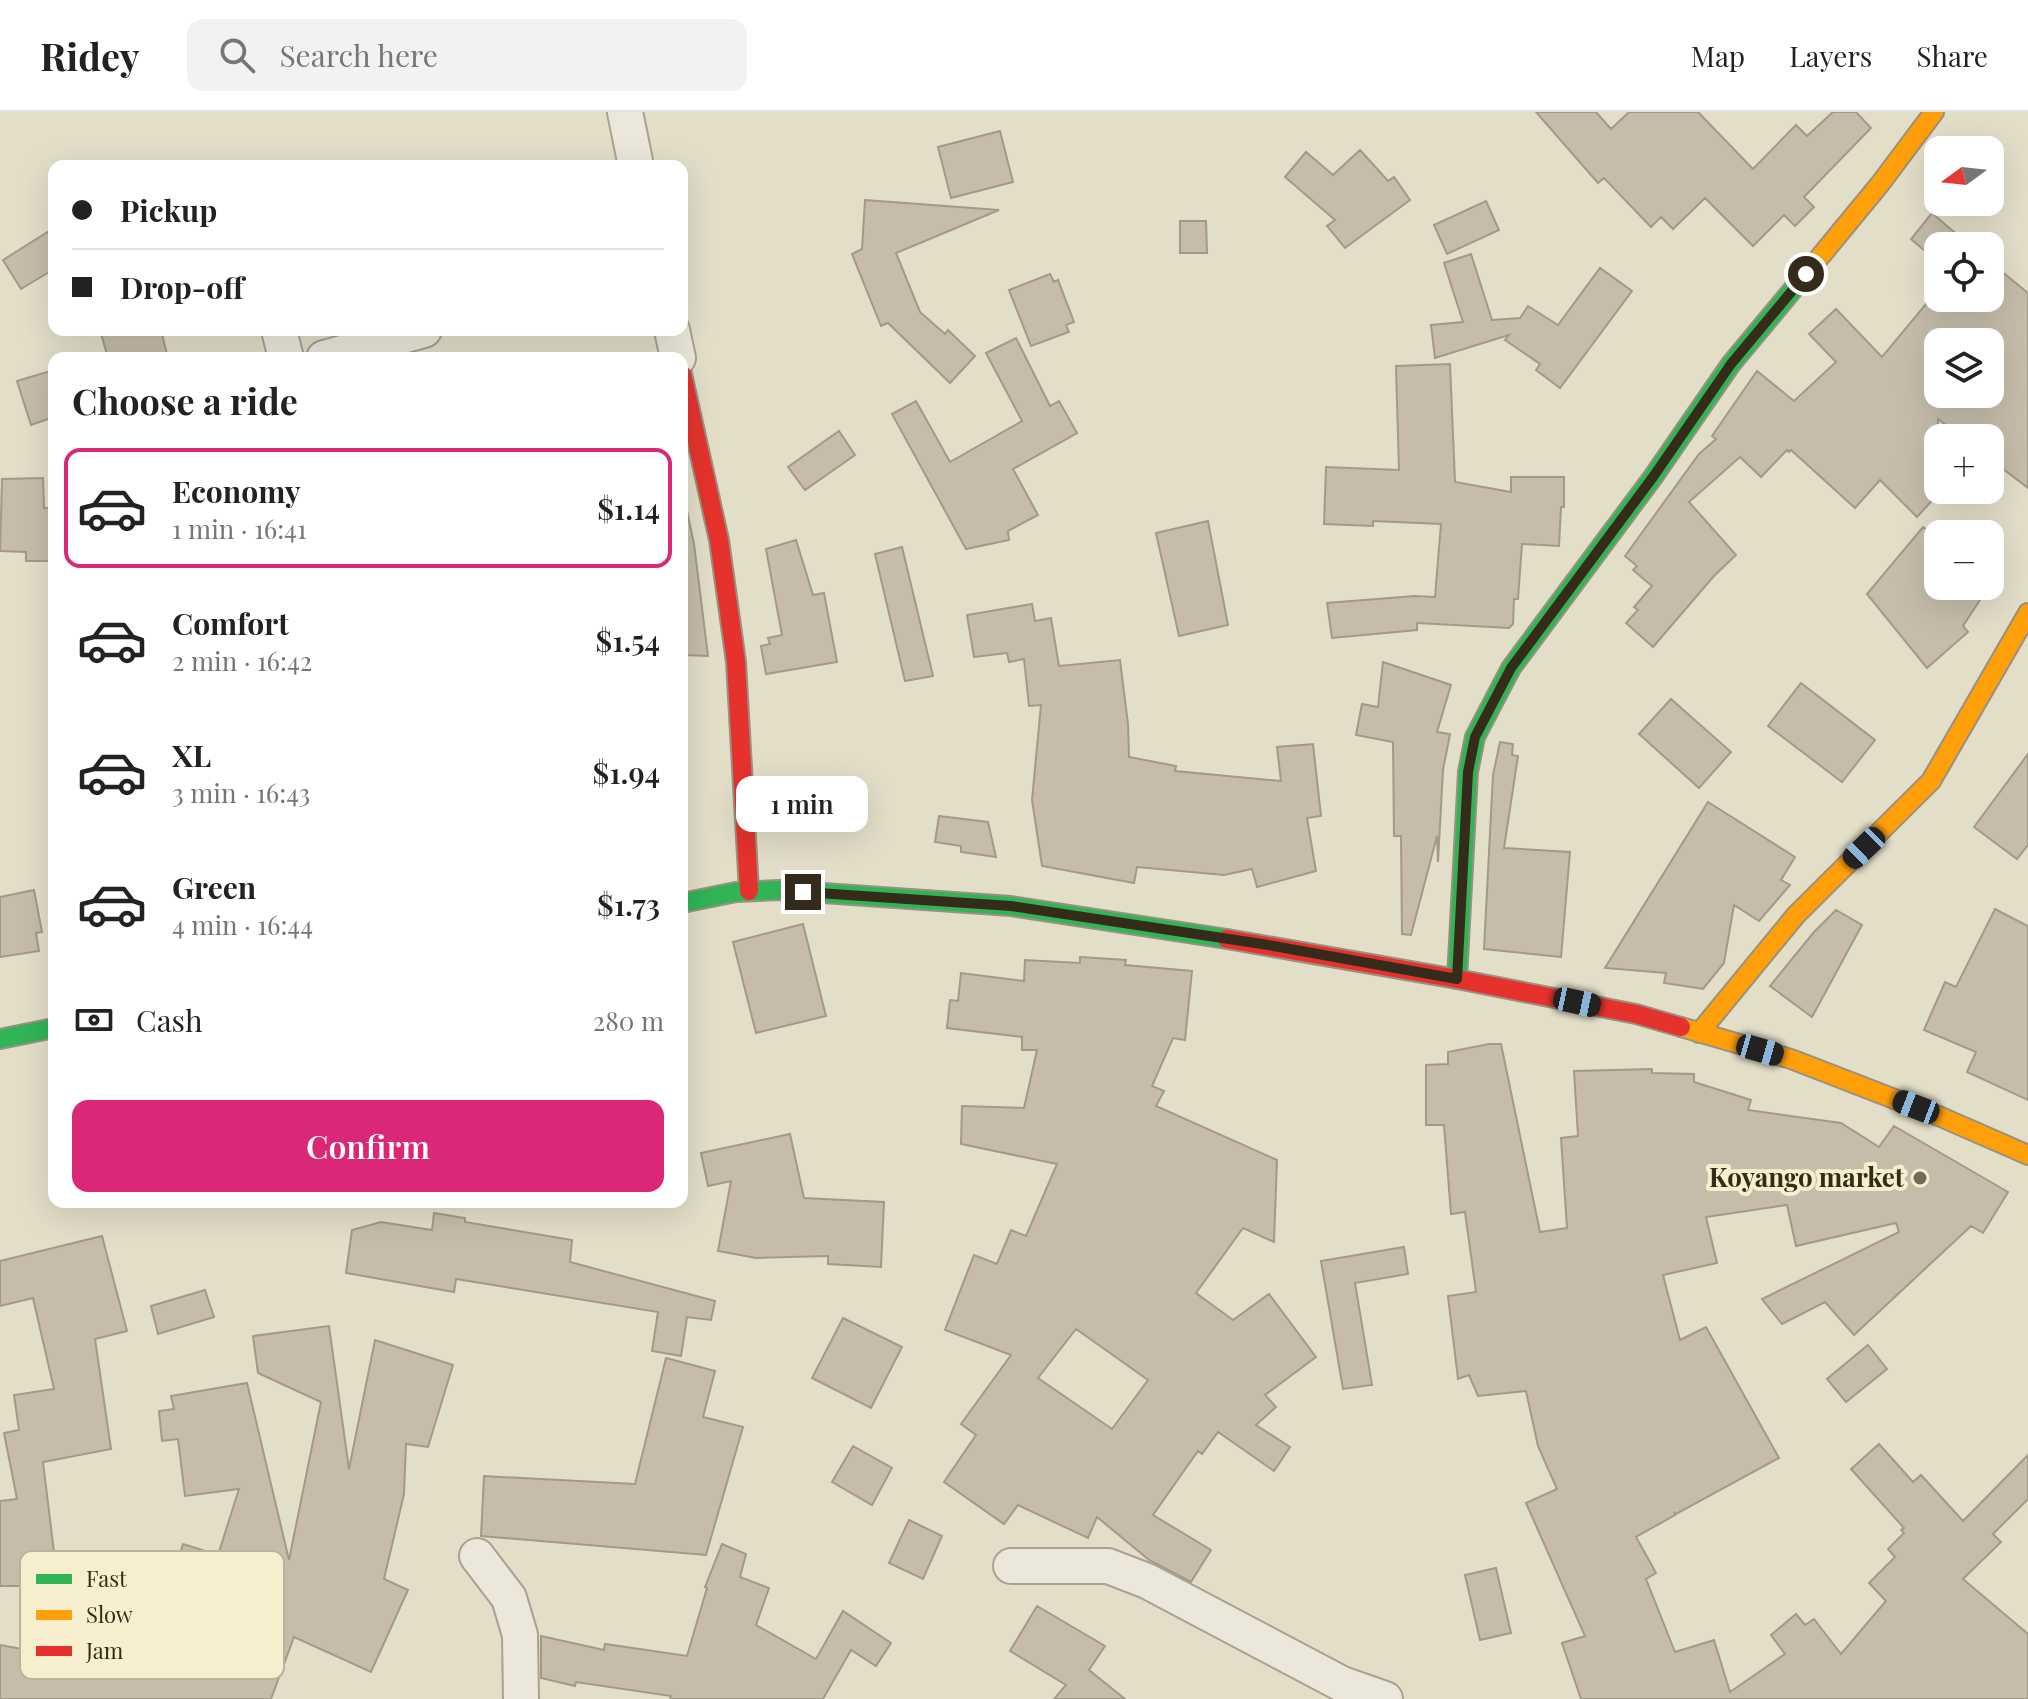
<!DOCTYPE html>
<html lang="en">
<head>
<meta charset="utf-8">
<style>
	:root { --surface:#fff; --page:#f2f2f2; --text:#222; --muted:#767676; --line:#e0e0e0; --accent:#db2777 }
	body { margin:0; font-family:"Playfair Display",serif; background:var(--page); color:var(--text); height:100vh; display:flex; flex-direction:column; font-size:30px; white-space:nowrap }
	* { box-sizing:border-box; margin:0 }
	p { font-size:26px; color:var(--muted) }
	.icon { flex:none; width:44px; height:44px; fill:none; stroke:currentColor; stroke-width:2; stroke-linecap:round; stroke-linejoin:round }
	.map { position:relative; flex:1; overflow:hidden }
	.sheet { position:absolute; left:48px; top:240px; width:640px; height:856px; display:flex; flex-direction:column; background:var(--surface); border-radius:16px; box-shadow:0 8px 32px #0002 }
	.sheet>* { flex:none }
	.top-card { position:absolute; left:48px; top:48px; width:640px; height:176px; border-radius:16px; box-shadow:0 8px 32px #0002; display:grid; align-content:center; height:176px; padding:0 24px; background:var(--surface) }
	.needle { width:52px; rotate:255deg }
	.tools { position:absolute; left:1924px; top:24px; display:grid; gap:16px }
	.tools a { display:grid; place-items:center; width:80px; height:80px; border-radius:16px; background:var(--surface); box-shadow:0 8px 32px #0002; font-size:40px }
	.end { position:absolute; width:36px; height:36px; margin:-18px; border:10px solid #352b1b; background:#fff; box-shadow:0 0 0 4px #fff }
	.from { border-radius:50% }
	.bubble { position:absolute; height:56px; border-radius:16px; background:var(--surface); box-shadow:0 8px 32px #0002; font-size:26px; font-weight:600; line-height:56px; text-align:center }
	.car { position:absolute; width:24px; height:48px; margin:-24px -12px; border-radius:10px; box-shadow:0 0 6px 2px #0007; background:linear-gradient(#222 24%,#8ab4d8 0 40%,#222 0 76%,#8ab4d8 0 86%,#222 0) }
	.top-card b { display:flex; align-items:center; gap:28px; height:76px; font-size:30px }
	.top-card b+b { border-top:2px solid var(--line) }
	.top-card i { width:20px; height:20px; background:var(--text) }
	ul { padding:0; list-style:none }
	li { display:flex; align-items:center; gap:24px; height:120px; margin:0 16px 12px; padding:0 8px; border:4px solid transparent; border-radius:16px }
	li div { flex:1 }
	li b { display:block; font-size:30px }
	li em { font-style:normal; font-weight:600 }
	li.on { border-color:var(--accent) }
	li>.icon { width:72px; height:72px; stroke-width:1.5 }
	h2 { padding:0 24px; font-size:36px; line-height:96px }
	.pay { display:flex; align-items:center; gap:20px; height:88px; padding:0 24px; font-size:30px }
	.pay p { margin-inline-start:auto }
	.primary-button { display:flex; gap:16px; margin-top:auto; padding:16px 24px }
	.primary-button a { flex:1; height:92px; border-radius:16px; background:var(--accent); color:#fff; font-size:32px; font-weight:600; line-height:92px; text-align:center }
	header { display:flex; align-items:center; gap:48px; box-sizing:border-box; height:112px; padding:0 40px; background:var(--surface); border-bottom:2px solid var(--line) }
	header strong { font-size:38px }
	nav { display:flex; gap:44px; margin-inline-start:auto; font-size:28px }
	.search { width:560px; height:72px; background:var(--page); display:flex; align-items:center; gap:20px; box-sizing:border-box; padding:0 28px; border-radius:16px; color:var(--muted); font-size:30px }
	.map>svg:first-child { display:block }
</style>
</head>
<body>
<header>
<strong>Ridey</strong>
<div class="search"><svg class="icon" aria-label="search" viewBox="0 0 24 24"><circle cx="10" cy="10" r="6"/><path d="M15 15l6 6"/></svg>Search here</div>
<nav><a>Map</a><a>Layers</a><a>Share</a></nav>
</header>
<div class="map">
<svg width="2028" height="1587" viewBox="0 0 2028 1587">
	<rect width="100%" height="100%" fill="#e3dec8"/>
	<path fill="#c6bca9" stroke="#a39988" stroke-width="2" fill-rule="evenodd" d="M1536 0H1596L1611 17 1629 0H1698L1753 57 1796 13 1807 24 1833 0H1856L1871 16 1804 85 1814 95 1795 114 1784 103 1753 134 1705 86 1673 117 1661 105 1651 115 1604 66 1598 71Z
		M1000 19 1013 70 951 86 938 35Z
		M1360 38 1388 69 1394 65 1410 88 1345 136 1327 114 1335 108 1285 65 1306 40 1333 63Z
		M865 88 999 98 896 141 920 200 945 222 948 218 975 244 950 271 888 211 881 214 852 142 862 137Z
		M1486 89 1499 118 1447 142 1434 113Z
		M1932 101 1947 114 1971 134H1938V150L1911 127Z
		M1180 109H1206L1207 141H1180Z
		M54 116V157L21 177 3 148Z
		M1471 142 1492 208 1520 206 1528 194 1558 213 1600 156 1632 179 1560 276 1536 258 1540 252 1505 228 1509 223 1435 246 1431 213 1463 210 1444 151Z
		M1990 150 2028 181V376L1990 347V326H1963L1938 307V382L1917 405 1880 368 1855 396 1791 338 1789 340 1787 338 1761 365 1740 345 1689 390 1736 443 1714 464 1653 535 1626 511 1638 498 1634 495 1652 474 1633 458 1637 454 1625 444 1699 342 1716 327 1712 324 1757 259 1794 289 1836 250 1809 222 1836 197 1882 245 1931 186H1990ZM1938 230H1990V282H1938Z
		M1050 162 1054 170 1058 168 1074 210 1066 213 1069 220 1031 234 1009 178Z
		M100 218H161L168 246H108Z
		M1016 226 1050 294 1059 289 1077 321 1013 357 1038 403 1008 419 1009 428 966 437 892 302 916 289 950 350 1022 309 986 241Z
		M1450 252 1455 370 1511 380V365H1564V395H1561L1559 434 1522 432 1518 487H1514L1513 512 1509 516 1417 511V518L1332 526 1327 491 1415 484 1435 485 1441 412 1373 409V414L1324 412 1326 355 1399 358 1396 254Z
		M54 258V305L31 313 17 269Z
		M839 319 855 343 805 378 788 355Z
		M43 366 44 396H54V449H26V440L0 439 2 367Z
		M686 394 694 432 708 544 682 543V395Z
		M1208 409 1228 513 1179 524 1156 421Z
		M1923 415 1938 425V474H1989L1963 514 1968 520 1927 556 1867 482Z
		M796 428 813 483 824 481 837 550 766 562 761 534 770 532 768 526 782 523 766 437Z
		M902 435 933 564 905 569 875 442Z
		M1032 492 1035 509 1051 506 1059 554 1120 548 1128 612 1129 645 1176 654 1175 659 1281 669 1277 635 1313 632 1321 704 1307 706 1316 759 1257 775 1252 757 1224 763 1137 755 1134 771 1042 754 1032 688 1041 593 1029 594 1024 547 1009 550 1007 541 974 545 967 503Z
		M1383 550 1451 573 1437 620 1450 622 1443 658 1438 750 1437 724 1411 823 1402 822 1401 724H1394L1393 630 1356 623 1362 592 1378 595Z
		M1801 571 1875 628 1842 670 1768 614Z
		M1671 587 1731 640 1699 676 1639 622Z
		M1500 630 1513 632 1512 643 1518 644 1504 736 1570 740 1561 845 1484 837 1493 663Z
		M2028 642V733L2017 747 1974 715Z
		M1708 690 1795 745 1781 768 1790 773 1759 809 1734 793 1724 851 1703 877 1664 871 1666 861 1605 856Z
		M939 704 988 710 996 745 961 740V734L935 730Z
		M34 778 42 820 36 821 39 839 0 845V785Z
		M1995 797 2028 814V988L1967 960 1976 940 1924 918 1945 870 1956 875Z
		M1836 798 1862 813 1812 905 1770 874 1814 820Z
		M803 812 826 904 756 921 733 830Z
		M1080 845 1126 848 1125 853 1192 859 1185 928 1173 926 1152 974 1164 979 1156 994 1277 1048 1274 1130 1243 1116 1196 1181 1233 1208 1269 1182 1316 1245 1265 1283 1276 1295 1256 1313 1290 1335 1274 1359 1218 1320 1202 1342 1198 1339 1153 1403 1211 1438 1191 1470 1149 1448 1097 1405 1088 1426 1018 1393 1004 1412 944 1370 976 1323 961 1312 1011 1243 945 1218 974 1143 997 1152 1011 1118 1026 1124 1057 1052 961 1032 962 994 1024 996 1037 938H1022V925L947 916 950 888 958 889 961 861 1024 869 1025 848 1080 851ZM1076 1217 1148 1268 1112 1317 1038 1266Z
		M1489 932H1501L1540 1120 1567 1116 1561 1026 1578 1024 1574 959 1652 957V961L1694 962V970L1751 988 1748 998 1841 1011 1879 1035 1894 1014 2008 1080 1983 1121 1971 1114 1854 1223 1825 1190 1782 1212 1762 1187 1899 1120 1896 1111 1796 1134 1787 1093 1706 1105 1717 1151 1663 1163 1680 1228 1706 1215 1779 1346 1676 1402 1674 1400 1675 1403 1636 1425 1656 1461 1646 1467 1675 1540 1714 1528 1730 1580 1785 1542 1771 1523 1796 1502 1805 1513 1814 1507 1841 1542 1886 1489 1869 1471 1895 1445 1888 1437 1904 1421 1901 1418 1904 1416 1851 1357 1879 1332 1913 1370 1921 1363 1963 1409 2028 1343V1387L1993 1422 2001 1430 1963 1467 2028 1522V1587H1581L1562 1531 1585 1524 1526 1391 1557 1377 1538 1334 1526 1279 1478 1284 1469 1263 1458 1267 1448 1184 1476 1180 1465 1100 1451 1102 1444 1013H1426V953L1448 952V940Z
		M790 1022 804 1086 884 1090 881 1155 828 1152V1144L756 1146 718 1139 731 1069 708 1074 701 1041Z
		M434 1101 465 1106V1110L572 1128 570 1150 715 1189 711 1208 687 1205 681 1244 652 1239 658 1200 456 1167 454 1180 346 1161 352 1118 381 1110 432 1118Z
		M102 1124 127 1219 95 1227 111 1337 43 1350 54 1440 62 1441 61 1447H104L105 1523 251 1496 171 1472 183 1432 218 1443 239 1377 185 1384 178 1327 162 1329 159 1299 174 1297 171 1284 247 1271 289 1448 321 1290 258 1261 253 1224 329 1214 349 1357 375 1228 453 1253 428 1335 406 1332 404 1382 384 1467 408 1478 371 1560 294 1525 271 1587H0V1533L22 1537 31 1474H0V1389L17 1387 4 1321 19 1318 14 1283 54 1277 33 1186 0 1194V1149Z
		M1404 1135 1408 1162 1355 1171 1372 1273 1343 1277 1321 1149Z
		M205 1178 214 1205 158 1222 151 1194Z
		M843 1206 902 1235 871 1296 812 1266Z
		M1868 1233 1887 1257 1846 1290 1827 1267Z
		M666 1246 715 1259 703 1305 743 1315 706 1443 481 1424 484 1364 635 1372Z
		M853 1334 892 1356 872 1393 832 1370Z
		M909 1408 942 1424 923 1467 889 1451Z
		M722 1432 746 1442 740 1465 769 1476 756 1513 816 1547 843 1499 891 1531 876 1554 851 1538 823 1587H670L671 1584 576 1570 575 1574 541 1566V1524L604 1538 605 1532 687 1544 707 1476 705 1475Z
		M1496 1456 1511 1521 1480 1528 1465 1463Z
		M1037 1494 1105 1534 1089 1558 1125 1587H1054L1066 1573 1010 1539Z"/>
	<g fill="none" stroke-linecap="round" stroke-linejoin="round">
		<g stroke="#a7a292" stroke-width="38">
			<path id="street" d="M625 0 636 54
				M279 218 286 246
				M672 218 678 246
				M324 246 424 218
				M477 1444 509 1486 520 1523 521 1587
				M1011 1454H1108L1147 1469 1342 1572 1385 1587"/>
		</g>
		<g stroke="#979182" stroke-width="22">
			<path id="fast" d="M682 791 736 780 780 778 1011 794 1227 827
				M1457 867 1468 660 1475 625 1511 556 1653 365 1731 252 1810 157
				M0 927 54 916"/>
		</g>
		<g stroke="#979182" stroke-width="22">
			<path id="slow" d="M1810 157 1880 72 1934 0
				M1681 915 1791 947 1941 1005 2028 1043
				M1699 921 1796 803 1931 669 2028 501"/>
		</g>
		<g stroke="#979182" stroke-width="22">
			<path id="jam" d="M682 262 719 428 736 550 749 779
				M1227 827 1457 867 1636 902 1681 915"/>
		</g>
		<use href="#street" stroke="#ebe7da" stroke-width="34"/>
		<use href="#fast" stroke="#30b455" stroke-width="18"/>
		<use href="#slow" stroke="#ff9f0a" stroke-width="18"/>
		<use href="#jam" stroke="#e5322d" stroke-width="18"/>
	</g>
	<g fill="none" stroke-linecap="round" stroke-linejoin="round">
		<path stroke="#352b1b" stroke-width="10" d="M803 780 1011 794 1262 832 1457 867 1468 660 1475 625 1511 556 1653 365 1731 252 1806 162"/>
	</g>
	<circle fill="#726a58" stroke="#f6eecd" stroke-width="3" cx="1920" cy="1066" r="8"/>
	<g text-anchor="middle" stroke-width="8" stroke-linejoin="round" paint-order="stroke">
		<g font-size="26" font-weight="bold" fill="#352b1b" stroke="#f6eecd" text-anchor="end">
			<text x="1904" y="1075">Koyango market</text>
		</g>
	</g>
	<rect x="20" y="1439" width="264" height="128" rx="12" fill="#f6eecd" stroke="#bcb498" stroke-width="2"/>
	<rect x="36" y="1462" width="36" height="10" fill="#30b455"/>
	<rect x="36" y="1498" width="36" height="10" fill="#ff9f0a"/>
	<rect x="36" y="1534" width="36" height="10" fill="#e5322d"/>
	<g font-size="22" fill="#352b1b">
		<text x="86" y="1475">Fast</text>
		<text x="86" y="1511">Slow</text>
		<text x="86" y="1547">Jam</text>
	</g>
</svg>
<div class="tools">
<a><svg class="needle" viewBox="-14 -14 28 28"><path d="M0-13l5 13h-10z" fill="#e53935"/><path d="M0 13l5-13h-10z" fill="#767676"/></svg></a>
<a><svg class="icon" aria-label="locate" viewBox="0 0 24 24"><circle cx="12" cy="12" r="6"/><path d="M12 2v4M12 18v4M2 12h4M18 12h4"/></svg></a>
<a><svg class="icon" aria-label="layers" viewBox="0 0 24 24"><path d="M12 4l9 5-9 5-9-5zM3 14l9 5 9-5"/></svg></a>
<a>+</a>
<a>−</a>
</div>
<i class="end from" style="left:1806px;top:162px"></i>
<i class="end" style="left:803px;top:780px"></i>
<div class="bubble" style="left:736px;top:664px;width:132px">1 min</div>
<i class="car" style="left:1864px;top:736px;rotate:226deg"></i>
<i class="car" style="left:1577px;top:890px;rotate:102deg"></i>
<i class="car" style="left:1760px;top:938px;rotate:106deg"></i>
<i class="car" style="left:1916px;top:995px;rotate:291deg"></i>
<div class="top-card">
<b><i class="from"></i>Pickup</b>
<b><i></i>Drop-off</b>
</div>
<section class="sheet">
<h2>Choose a ride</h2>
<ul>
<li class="on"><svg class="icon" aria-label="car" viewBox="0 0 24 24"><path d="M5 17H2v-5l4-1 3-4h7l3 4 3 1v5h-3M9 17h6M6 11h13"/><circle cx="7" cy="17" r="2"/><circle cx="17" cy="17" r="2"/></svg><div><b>Economy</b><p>1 min · 16:41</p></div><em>$1.14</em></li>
<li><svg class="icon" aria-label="car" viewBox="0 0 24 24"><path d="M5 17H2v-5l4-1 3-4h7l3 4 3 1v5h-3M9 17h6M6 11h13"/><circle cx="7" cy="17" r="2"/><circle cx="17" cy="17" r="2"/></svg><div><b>Comfort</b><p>2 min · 16:42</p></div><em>$1.54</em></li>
<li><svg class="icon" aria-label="car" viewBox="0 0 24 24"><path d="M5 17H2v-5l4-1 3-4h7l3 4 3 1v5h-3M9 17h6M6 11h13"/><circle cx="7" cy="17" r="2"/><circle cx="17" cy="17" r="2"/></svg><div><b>XL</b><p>3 min · 16:43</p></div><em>$1.94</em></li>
<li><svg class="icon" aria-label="car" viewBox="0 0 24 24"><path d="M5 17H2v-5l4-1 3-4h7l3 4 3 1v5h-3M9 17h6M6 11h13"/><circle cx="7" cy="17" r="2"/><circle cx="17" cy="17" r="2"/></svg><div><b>Green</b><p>4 min · 16:44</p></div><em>$1.73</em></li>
</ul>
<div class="pay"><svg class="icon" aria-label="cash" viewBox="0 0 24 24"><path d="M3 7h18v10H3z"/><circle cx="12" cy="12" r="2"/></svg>Cash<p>280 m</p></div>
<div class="primary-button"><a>Confirm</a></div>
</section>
</div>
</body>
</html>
